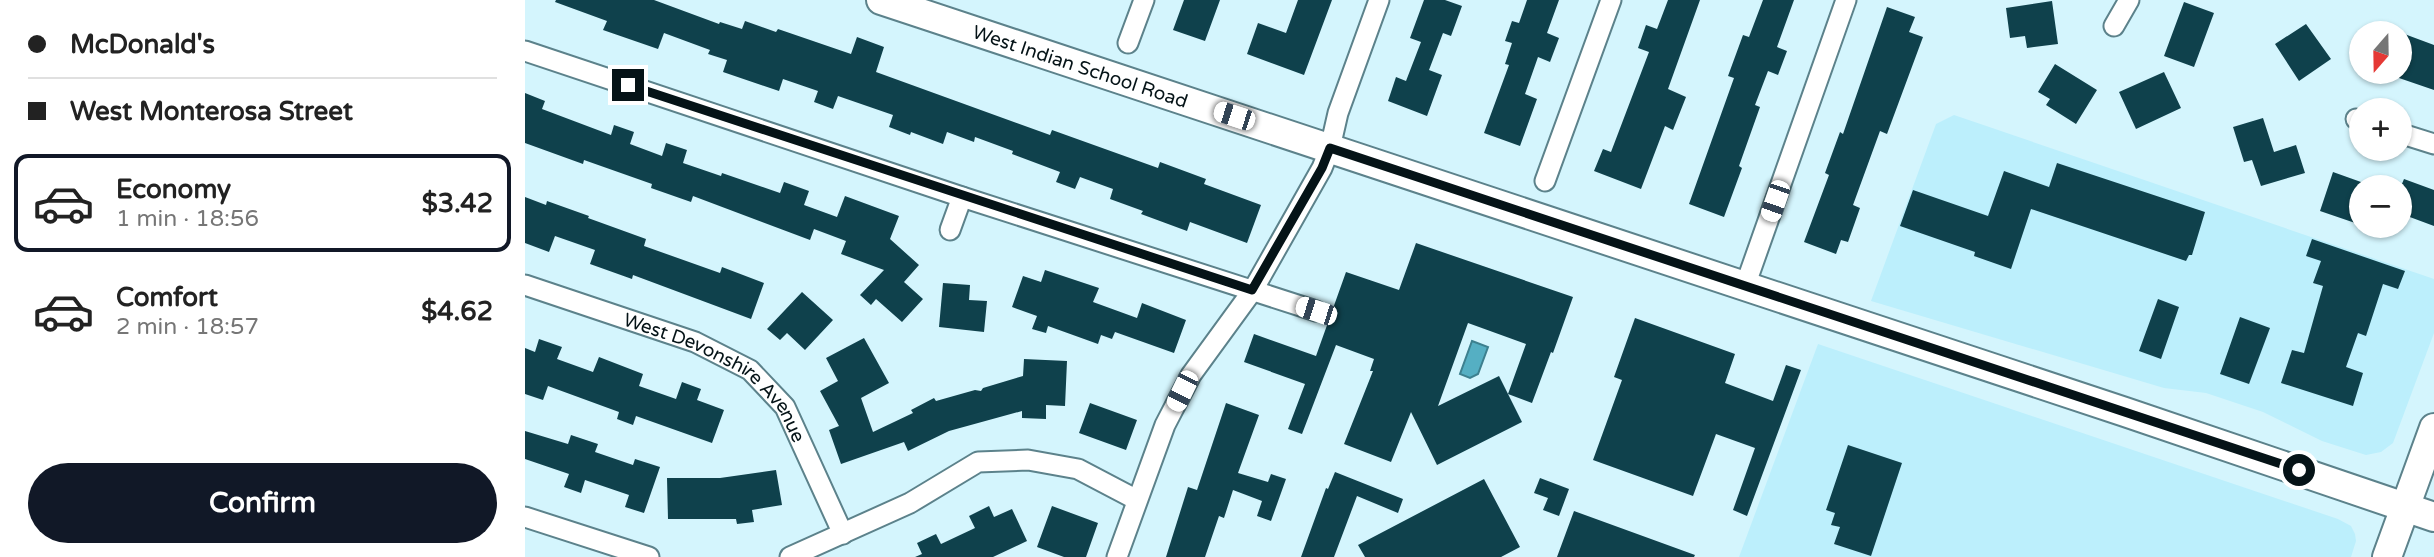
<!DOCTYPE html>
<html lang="en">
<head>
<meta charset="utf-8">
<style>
	:root { --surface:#fff; --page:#f6f6f6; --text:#222; --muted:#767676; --line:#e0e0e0; --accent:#111827 }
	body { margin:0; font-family:"Varela Round",sans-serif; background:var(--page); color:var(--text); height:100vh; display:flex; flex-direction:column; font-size:26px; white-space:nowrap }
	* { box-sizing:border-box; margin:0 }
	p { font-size:23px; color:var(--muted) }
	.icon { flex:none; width:38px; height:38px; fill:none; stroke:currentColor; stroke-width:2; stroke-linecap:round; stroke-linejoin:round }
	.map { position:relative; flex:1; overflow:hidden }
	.panel { display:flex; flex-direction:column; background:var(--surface); width:525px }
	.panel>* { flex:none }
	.top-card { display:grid; align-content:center; height:154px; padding:0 28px; background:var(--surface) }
	.needle { width:46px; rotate:200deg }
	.fabs { position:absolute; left:1824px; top:21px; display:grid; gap:14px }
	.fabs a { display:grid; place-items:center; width:63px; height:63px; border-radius:50%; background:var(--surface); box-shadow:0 2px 5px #0004; font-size:35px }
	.end { position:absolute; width:32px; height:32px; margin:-16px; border:9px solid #051317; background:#fff; box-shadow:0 0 0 4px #fff }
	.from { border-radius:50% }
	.car { position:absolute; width:21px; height:42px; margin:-21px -10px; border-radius:9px; box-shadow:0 0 5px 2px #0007; background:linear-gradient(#fff 24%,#345 0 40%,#fff 0 76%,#345 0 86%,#fff 0) }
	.top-card b { display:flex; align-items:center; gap:24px; height:66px; font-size:26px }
	.top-card b+b { border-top:2px solid var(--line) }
	.top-card i { width:18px; height:18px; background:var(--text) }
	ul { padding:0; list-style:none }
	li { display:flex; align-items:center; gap:21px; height:98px; margin:0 14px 10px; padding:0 14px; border:4px solid transparent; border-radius:14px }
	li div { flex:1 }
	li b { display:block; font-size:26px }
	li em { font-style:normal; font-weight:700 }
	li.on { border-color:var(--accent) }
	li>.icon { width:63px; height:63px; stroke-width:1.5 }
	.action { display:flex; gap:14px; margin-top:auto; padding:14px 28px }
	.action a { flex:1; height:80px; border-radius:42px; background:var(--accent); color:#fff; font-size:28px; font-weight:700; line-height:80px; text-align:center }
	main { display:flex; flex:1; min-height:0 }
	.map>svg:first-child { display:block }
</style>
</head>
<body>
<main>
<section class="panel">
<div class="top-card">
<b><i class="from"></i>McDonald's</b>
<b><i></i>West Monterosa Street</b>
</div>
<ul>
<li class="on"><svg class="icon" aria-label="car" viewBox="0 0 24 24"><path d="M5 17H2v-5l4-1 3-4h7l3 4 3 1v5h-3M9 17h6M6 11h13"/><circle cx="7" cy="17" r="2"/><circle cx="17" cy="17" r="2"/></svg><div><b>Economy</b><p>1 min · 18:56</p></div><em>$3.42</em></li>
<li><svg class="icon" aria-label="car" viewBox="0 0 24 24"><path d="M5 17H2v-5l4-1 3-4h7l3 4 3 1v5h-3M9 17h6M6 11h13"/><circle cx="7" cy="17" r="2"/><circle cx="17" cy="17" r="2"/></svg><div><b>Comfort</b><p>2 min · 18:57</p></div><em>$4.62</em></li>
</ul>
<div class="action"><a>Confirm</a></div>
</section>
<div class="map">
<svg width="1909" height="557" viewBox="0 0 1909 557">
	<rect width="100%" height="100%" fill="#d4f5fd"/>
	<path fill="#bceffc" d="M1429 115 1909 279V333L1868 443 1856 452 1841 455 1797 441 1738 412 1681 393 1639 388 1346 301 1411 124Z
		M1293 344 1813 519 1826 526 1830 534 1831 541 1826 557H1214Z"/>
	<path fill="#55afc3" stroke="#3d808f" stroke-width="2" d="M947 341 963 347 953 374 945 378 935 374Z"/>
	<path fill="#0f414c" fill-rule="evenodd" d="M31 0H129L194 24 195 22 217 29 220 21 251 32 253 29 326 54 332 37 359 47 351 72 525 135 527 130 633 168 635 162 681 179 679 184 736 205 722 243 665 222 662 231 616 214 618 211 585 199 588 189 555 177 550 189 531 182 535 172 487 154 488 151 450 137 449 142 422 132 418 144 386 132 385 135 364 127 368 115 313 96 308 109 289 102 293 91 258 79 254 91 198 72 202 60 183 54 185 50 139 33 133 49 78 30 82 21 30 2Z
		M659 0H695L680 41 648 30Z
		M773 0H807L779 75 722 54 733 23 761 33Z
		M899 0H920L937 6 926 36 918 33 904 70 917 75 902 116 863 101 871 77 881 81 896 42 885 38Z
		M1002 0H1034L1022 33 1034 38 1025 62 1013 57 1000 94 1012 99 995 146 959 133 984 65 980 64 987 43 980 41 987 21 994 23Z
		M1143 0H1175L1143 89 1161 97 1148 130 1140 126 1116 189 1069 171 1078 149 1086 152 1124 52 1113 48 1121 25 1132 29Z
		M1238 0H1269L1252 47 1262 51 1253 75 1243 71 1230 105 1235 107 1214 166 1217 168 1199 217 1164 204 1209 78 1203 76 1218 35 1224 37Z
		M1527 1 1533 44 1502 48 1500 36 1485 38 1481 8Z
		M1659 2 1689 13 1669 67 1639 56Z
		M1362 7 1390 17 1384 32 1398 37 1362 134 1355 131 1328 205 1335 208 1323 242 1316 240 1311 254 1279 242 1304 175 1300 173 1315 132 1318 134Z
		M1781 24 1806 59 1774 81 1750 44Z
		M1874 32 1909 45V90L1874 78Z
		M1530 64 1572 90 1551 124 1521 105 1525 99 1513 92Z
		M1639 72 1656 108 1611 129 1594 92Z
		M0 93 20 101 17 109 86 135 89 125 109 132 105 144 137 156 141 143 162 150 158 163 196 176 197 173 255 193 259 182 284 191 279 205 312 217 320 196 374 216 365 239 394 265 379 282 398 299 377 322 351 299 346 305 335 295 359 270 316 254 321 241 289 229 285 240 168 196 166 202 126 188 127 184 59 160 58 164 0 143Z
		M1738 118 1749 152 1771 145 1780 173 1736 186 1727 160 1719 162 1708 127Z
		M1532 163 1680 212 1667 255H1664L1661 261 1506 209 1486 269 1449 256 1450 252 1375 226 1388 190 1463 216 1479 171 1524 187Z
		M1808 172 1836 182V225L1795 211Z
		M1879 179 1909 190V226L1874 213V191Z
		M0 197 21 205 22 201 64 216 63 218 121 239 119 246 195 273 197 267 239 283 226 319 108 275 107 279 65 264 70 250 30 236 24 252 0 243Z
		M1787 239 1880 271 1873 289 1858 284 1841 336 1833 333 1821 367 1838 373 1828 406 1756 383 1767 350 1779 353 1798 286 1788 283 1796 261 1781 256Z
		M891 243 1048 297 1028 353 1026 352 1007 403 983 394 997 422 912 465 886 412 866 462 819 444 848 371H845L849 359 811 345 777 434 763 429 780 384 719 362 729 334 791 356 821 272 874 290ZM943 323 1001 344 983 394 974 376 913 406Z
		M520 270 574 288 568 302 612 318 617 303 661 320 649 353 590 332 587 339 576 335 573 344 523 326 521 333 507 329 512 316 487 307 498 276 516 282Z
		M418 283 445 285 444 300 462 301 459 332 414 327Z
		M277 292 308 320 280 350 262 333 255 340 242 329Z
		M1633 299 1654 307 1636 359 1614 351Z
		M1715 317 1745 328 1724 384 1695 374Z
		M1110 318 1210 354 1200 383 1248 401 1261 365 1276 370 1222 516 1208 510 1230 448 1191 434 1168 496 1068 460 1097 380 1089 377Z
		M339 338 364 383 336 398 348 432 388 413 386 410 409 398 411 401 450 390 456 391 458 388 498 376 499 359 542 361 540 406 521 405V419L497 418V411L424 431 383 451 379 442 316 464 304 430 314 426 295 391 313 381 301 358Z
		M14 339 37 347 32 359 68 372 74 357 118 374 114 386 151 399 157 382 176 389 172 400 199 410 187 443 111 416 108 425 92 419 94 412 23 386 18 400 0 394V348L10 352Z
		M565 403 612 420 601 450 554 433Z
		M701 403 734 415 713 473 743 482 746 474 761 479 746 521 732 516 737 501 708 490 699 518 694 516 680 557H641L663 487 672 490Z
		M0 431 43 444 46 435 73 444 70 452 108 465 110 459 135 467 119 513 100 507 104 495 60 480 56 493 39 487 44 474 0 459Z
		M1323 445 1377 463 1346 556 1309 544 1315 527 1306 525 1310 513 1301 510Z
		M251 470 257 505 227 510 229 522 212 524 211 519H143L142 478H195Z
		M810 472 878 499 873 513 832 496 809 557H776L801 488 803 489Z
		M1015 478 1044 489 1034 516 1018 510 1023 498 1009 493Z
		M959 479 995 547 976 557H840L833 545Z
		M464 506 469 517 487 509 502 541 468 557H390L397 554 392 543 411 534 416 544 450 528 444 516Z
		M527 506 573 523 561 557H539L512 547Z
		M1049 511 1170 555 1169 557H1032Z"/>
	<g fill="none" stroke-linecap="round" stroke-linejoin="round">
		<g stroke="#5c828b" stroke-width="23">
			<g id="street">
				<path d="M1589 26 1604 0"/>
				<path d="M603 43 619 0"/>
				<path d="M0 51 437 197 791 311"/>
				<path d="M1831 119 1836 121"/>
				<path d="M1874 133 1909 144"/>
				<path d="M1020 181 1086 0"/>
				<path d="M425 230 437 197"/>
				<path id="s1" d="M0 285 170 342 225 370 260 407 318 534"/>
				<path d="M1220 286 1321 0"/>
				<path d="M0 517 124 557"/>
				<path d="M265 557 385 503 453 462 503 460 553 469 612 500"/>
				<path d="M592 557 640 425 666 375 728 290 797 168 805 148 813 113 854 0"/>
			</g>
		</g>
		<g stroke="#5c828b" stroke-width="32">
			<g id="secondary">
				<path id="s2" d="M356 0 1600 412 1909 517"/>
				<path d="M1862 557 1909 428"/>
			</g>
		</g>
		<use href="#street" stroke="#fff" stroke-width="19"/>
		<use href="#secondary" stroke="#fff" stroke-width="28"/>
	</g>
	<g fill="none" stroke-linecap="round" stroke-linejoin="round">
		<path stroke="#051317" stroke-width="9" d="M103 85 727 290 797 168 805 148 1774 470"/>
	</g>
	<g text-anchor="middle" stroke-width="7" stroke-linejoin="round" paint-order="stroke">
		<g font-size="19" fill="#051317" stroke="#fff">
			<text dy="7" stroke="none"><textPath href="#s2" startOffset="210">West Indian School Road</textPath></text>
			<text dy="7" stroke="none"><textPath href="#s1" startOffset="217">West Devonshire Avenue</textPath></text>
		</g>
	</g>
</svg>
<div class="fabs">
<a><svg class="needle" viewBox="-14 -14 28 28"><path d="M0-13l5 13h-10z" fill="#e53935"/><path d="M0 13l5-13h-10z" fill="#767676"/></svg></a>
<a>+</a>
<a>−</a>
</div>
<i class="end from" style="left:1774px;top:470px"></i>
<i class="end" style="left:103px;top:85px"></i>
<i class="car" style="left:709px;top:116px;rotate:288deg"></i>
<i class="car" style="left:1250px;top:201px;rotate:199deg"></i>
<i class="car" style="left:791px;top:311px;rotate:288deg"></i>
<i class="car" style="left:657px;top:391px;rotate:206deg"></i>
</div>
</main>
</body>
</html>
